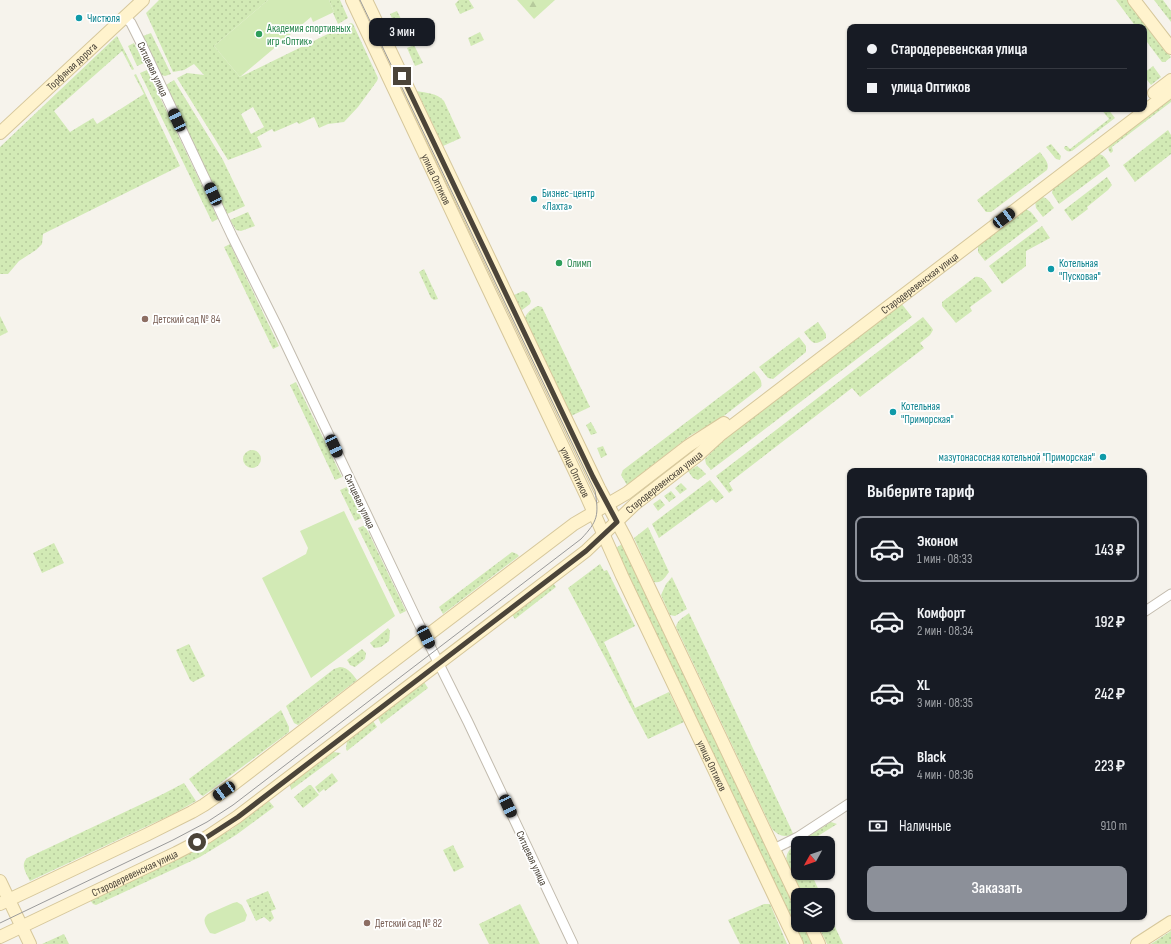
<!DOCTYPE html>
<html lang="ru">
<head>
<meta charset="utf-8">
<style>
	:root { --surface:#171b24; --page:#242831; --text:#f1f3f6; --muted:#9ea1a6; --line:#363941; --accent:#8c9099 }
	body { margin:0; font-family:"Sofia Sans Condensed",sans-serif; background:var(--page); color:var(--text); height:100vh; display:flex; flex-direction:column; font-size:15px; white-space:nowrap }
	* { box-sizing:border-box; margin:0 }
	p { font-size:13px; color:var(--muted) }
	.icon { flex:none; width:22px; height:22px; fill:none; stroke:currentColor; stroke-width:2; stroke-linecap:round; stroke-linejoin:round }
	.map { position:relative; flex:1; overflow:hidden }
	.side { position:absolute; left:847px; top:468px; width:300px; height:452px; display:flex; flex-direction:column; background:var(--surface); border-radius:8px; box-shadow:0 1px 3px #0004 }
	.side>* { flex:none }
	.hud { position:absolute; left:847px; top:24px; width:300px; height:88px; border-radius:8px; box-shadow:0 1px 3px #0004; display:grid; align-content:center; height:88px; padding:0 20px; background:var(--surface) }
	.needle { width:26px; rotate:230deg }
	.buttons { position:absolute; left:791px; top:836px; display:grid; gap:8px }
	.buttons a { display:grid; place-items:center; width:44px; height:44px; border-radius:8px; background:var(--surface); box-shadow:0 1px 3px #0004; font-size:20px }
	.end { position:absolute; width:18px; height:18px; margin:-9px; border:5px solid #4b4439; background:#fff; box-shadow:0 0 0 2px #fff }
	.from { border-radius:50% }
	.bubble { position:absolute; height:28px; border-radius:8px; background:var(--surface); box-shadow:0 1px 3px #0004; font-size:13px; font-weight:600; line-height:28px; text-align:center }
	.car { position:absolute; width:12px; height:24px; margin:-12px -6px; border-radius:5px; box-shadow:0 0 3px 1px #0007; background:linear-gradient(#222 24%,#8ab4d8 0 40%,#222 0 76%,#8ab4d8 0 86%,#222 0) }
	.hud b { display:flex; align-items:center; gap:14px; height:38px; font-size:15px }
	.hud b+b { border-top:1px solid var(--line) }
	.hud i { width:10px; height:10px; background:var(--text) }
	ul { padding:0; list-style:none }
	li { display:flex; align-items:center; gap:12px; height:66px; margin:0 8px 6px; padding:0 12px; border:2px solid transparent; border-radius:8px }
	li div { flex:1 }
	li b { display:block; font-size:15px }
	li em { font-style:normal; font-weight:600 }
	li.on { border-color:var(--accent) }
	li>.icon { width:36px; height:36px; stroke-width:1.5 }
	h2 { padding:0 20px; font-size:18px; line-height:48px }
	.pay { display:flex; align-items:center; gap:10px; height:44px; padding:0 20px; font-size:15px }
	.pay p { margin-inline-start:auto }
	.action { display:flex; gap:8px; margin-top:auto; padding:8px 20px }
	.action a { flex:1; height:46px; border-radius:8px; background:var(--accent); color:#fff; font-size:16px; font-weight:600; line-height:46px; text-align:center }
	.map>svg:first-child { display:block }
</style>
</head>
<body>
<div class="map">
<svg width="1171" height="944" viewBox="0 0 1171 944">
	<defs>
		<pattern id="green-dots" width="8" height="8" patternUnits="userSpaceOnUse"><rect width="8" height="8" fill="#d2eab5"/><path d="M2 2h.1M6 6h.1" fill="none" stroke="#b6ca9c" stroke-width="1.8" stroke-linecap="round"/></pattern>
		<pattern id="forest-firs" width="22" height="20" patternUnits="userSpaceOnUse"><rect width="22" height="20" fill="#d2eab5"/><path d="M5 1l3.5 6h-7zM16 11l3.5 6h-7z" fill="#b6ca9c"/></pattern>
	</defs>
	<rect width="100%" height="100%" fill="#f6f3ec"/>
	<path fill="url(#green-dots)" fill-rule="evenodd" d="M159 0H268L214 46 240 77 340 28 351 23 353 24 378 78 377 81 358 107 344 122 328 124 319 128 314 117 299 124 297 122 274 132 272 129 257 137 262 147 228 160 177 78 187 73 204 75 194 64 184 70 173 72 146 13ZM253 107 264 127 251 134 241 114Z
		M329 0H340L348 18 338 24 333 13 334 12Z
		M459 0H469L474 8 460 14 455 4Z
		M1116 0H1128L1171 57 1165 62H1162L1144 38V27H1136Z
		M1154 0H1163L1171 11V22Z
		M397 11 406 29 398 32 390 14Z
		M480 32 484 40 471 46 468 38Z
		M151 33 171 74 165 76 161 75 143 36Z
		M117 36 134 69 132 70 122 51 54 111 70 132 93 118 97 124 144 94 134 75 136 74 180 166 43 234 42 244 36 250 19 261 8 274H0V147Z
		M134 43 144 63 137 66 128 46Z
		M414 45 423 63 415 66 407 48Z
		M1153 66 1161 77 1151 85 1144 76V73Z
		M147 70 218 219 212 222 140 73Z
		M174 80 223 160 245 206 227 214 166 85Z
		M417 91C426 93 437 93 444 101L461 138 443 146Z
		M1171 97V102L1112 147 1113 151 1111 153C1108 151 1108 148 1109 145Z
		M1101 109H1108L1115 118 1072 151C1068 152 1066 151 1064 148L1065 146H1067L1070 149 1109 119Z
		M1168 130 1171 135V154L1135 182 1123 165Z
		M1051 144 1061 156 1060 160 1056 159 1046 147Z
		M1040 152C1044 158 1050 163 1047 170L991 212H986L977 200Z
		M1096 154C1104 153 1107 160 1110 166L1059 204 1052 193 1053 187Z
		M1107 177 1112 185 1108 190 1087 207 1088 209 1072 221 1064 210Z
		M1041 197C1048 197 1050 203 1054 208L1043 217 1036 208 1035 201Z
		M1026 209 1031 212 1038 221 985 261 978 252V246Z
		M248 212 255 226 241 231 236 230 230 220Z
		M1042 226 1050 238 1026 251V266L1002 284 989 266Z
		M230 244 279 346 273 349 224 247Z
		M424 269 438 299 434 300 431 298 419 272Z
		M975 277C983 275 987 285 992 291L970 307 972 311 956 323 942 306V302Z
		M523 291 527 293 531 301 530 304 522 310 520 309 514 295Z
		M901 303 912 317 711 470 706 464 705 459 730 433Z
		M538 306 542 307 590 407 571 416 525 320C524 314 533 308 538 306Z
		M0 316 8 332 0 336Z
		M923 317 932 328 933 330 930 335 920 343 924 348 860 397 852 388 729 483 733 490 729 493 716 476Z
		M818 322 826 334V338C814 347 812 343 804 332Z
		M799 337 806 346V352L773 379 768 378 759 367Z
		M754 371C758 376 763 380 761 387L720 419 691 435 627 485 621 475 623 470Z
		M296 382 342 477 335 480 290 385Z
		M591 422 597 433 591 435 586 425Z
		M603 446 607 455 601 458 597 448Z
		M243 459a9 9 0 1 1 18 0a9 9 0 1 1-18 0Z
		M697 466 701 469 706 474 698 480 693 478 688 471 695 467Z
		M710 480 724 497 716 503 712 499 659 538 652 524Z
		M681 483 687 489 680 494 675 488Z
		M347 487 362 518 355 521 340 490Z
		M671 491 676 497 669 502 664 496Z
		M660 499 665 505 658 511 653 504Z
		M365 525 406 611 400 614 358 528Z
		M648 527 669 572C665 577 662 584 654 582L634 538Z
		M54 543 64 563 42 573 33 553Z
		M622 544 798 913V925H804L813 944H803L616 548Z
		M512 552 517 554 519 556 443 614 439 607Z
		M600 564 604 571 607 570 635 626 604 642 635 708 669 692 684 722 648 739 568 588Z
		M672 577 687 609 675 616 670 615 661 595 666 584Z
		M553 583 556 587 515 619 512 615Z
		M689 613 792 831 793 834C784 838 779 836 772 829L676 627C677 620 684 617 689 613Z
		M388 628 390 631 389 641 381 647 374 648 370 643Z
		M189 644 205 676 193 682 190 680 176 650Z
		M362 649 366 653 365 659 355 667 350 665 347 660Z
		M340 667C349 668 352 674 357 680L298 725 294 723 286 706 334 669Z
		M424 682 428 688 381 724 378 718Z
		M281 710 289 727V732L203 796 200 794 189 779Z
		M373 721 377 727 347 751 346 749 347 741Z
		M333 752 341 753 291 790 290 784Z
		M332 773 338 781 325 791 324 789 319 793 315 787Z
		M184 783 196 801 173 814 30 881C26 873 20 865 27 858L163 794Z
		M309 785H311L319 795 303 808 294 797Z
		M269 801 274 807 236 835 200 857 96 905 93 904 90 900 210 841 232 829Z
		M831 822 837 824 818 836 804 842 802 840Z
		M798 844V873H811L821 895H803L787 863C785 853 789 849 798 844Z
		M453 845 464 867 454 872 443 850Z
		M268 891 276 909 271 911 274 918 270 922 264 917 256 921 246 900Z
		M520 904 540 944H489L479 924Z
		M764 904H770L787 944H740L728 920Z
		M828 912 843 944H827L818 925H828Z
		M1171 931V944H1151Z
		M64 934 69 944H42Z"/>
	<path fill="url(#forest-firs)" d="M517 0H555L534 19Z"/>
	<path fill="#d2eab5" d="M268 0H329L334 12 313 22 311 17 240 77 214 46Z
		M344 511 395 616 311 678 262 578 306 554 308 548 300 531Z
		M237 902 242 905 247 915 245 921 215 934 210 933C206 926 201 920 208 914L233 903Z"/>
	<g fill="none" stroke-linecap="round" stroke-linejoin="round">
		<g stroke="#c2bbae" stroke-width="11">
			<path id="street" d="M125 17 131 23 140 41 232 236 278 328 417 620 468 722 573 944
				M1144 612 1171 594
				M774 849 798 837 850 803"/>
		</g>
		<g stroke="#d6c79b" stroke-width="14">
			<g id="secondary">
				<path id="s1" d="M352 0 484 280 586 495 622 576 797 944"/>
				<path d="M366 0 599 488 626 539 798 900"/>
				<path d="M1134 0 1171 48"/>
				<path d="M1154 93 1171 80"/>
				<path id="s2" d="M0 133 143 0"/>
				<path d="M0 881 30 944"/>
				<path d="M0 904 148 834 192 812 204 805 235 783 370 679 574 524 627 493 688 446 724 423"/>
				<path d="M810 925 819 944"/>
				<path id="s3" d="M0 937 176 853 207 837 237 817 586 551 635 504 697 456 720 435 1171 91"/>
				<path d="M1137 944 1171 922"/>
			</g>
		</g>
		<use href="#street" stroke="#fff" stroke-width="9"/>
		<use href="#secondary" stroke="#fff3cd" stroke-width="12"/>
		<path stroke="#9a9a9a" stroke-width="1" d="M0 923 173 840 207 822 233 805 581 539C598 521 599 515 595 491L360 0"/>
	</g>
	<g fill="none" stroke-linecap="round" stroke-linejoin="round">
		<path stroke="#4b4439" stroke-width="5" d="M197 842 207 837 238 817 586 551 617 522 593 477 402 76"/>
	</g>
	<g fill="#0f9aa8" stroke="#fff" stroke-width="1.5">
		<circle cx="79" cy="18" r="4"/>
		<circle cx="534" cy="199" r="4"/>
		<circle cx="1051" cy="269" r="4"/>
		<circle cx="893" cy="412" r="4"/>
		<circle cx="1103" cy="457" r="4"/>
	</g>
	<g fill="#2e9e5b" stroke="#fff" stroke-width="1.5">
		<circle cx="259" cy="34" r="4"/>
		<circle cx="559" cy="263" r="4"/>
	</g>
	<g fill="#8d6e63" stroke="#fff" stroke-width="1.5">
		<circle cx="145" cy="319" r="4"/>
		<circle cx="367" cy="923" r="4"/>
	</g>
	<g text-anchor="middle" stroke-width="3.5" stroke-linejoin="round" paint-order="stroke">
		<g font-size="11" fill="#0d838f" stroke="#fff" text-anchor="start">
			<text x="87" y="22">Чистюля</text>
			<text x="542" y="197">Бизнес-центр<tspan x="542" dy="13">«Лахта»</tspan></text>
			<text x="1059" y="267">Котельная<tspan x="1059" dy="13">"Пусковая"</tspan></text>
			<text x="901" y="410">Котельная<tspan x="901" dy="13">"Приморская"</tspan></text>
			<text x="1095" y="461" text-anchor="end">мазутонасосная котельной "Приморская"</text>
		</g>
		<g font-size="11" fill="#27864d" stroke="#fff" text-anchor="start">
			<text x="267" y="32">Академия спортивных<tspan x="267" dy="13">игр «Оптик»</tspan></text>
			<text x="567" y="267">Олимп</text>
		</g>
		<g font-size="11" fill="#4b4439" stroke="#fff">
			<text dy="4" stroke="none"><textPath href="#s2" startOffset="98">Торфяная дорога</textPath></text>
			<text transform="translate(153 69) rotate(65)" y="4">Ситцевая улица</text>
			<text dy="4" stroke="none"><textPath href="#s1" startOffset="198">улица Оптиков</textPath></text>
			<text dy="4" stroke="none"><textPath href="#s3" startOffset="1133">Стародеревенская улица</textPath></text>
			<text dy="4" stroke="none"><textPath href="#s1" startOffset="522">улица Оптиков</textPath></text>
			<text dy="4" stroke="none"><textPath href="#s3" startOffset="809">Стародеревенская улица</textPath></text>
			<text transform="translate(360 501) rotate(65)" y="4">Ситцевая улица</text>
			<text dy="4" stroke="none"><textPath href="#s1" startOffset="846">улица Оптиков</textPath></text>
			<text transform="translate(532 858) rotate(65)" y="4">Ситцевая улица</text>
			<text dy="4" stroke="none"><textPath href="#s3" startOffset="149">Стародеревенская улица</textPath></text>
		</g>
		<g font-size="11" fill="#785e54" stroke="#fff" text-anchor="start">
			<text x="153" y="323">Детский сад № 84</text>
			<text x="375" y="927">Детский сад № 82</text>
		</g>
	</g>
</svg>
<div class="buttons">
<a><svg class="needle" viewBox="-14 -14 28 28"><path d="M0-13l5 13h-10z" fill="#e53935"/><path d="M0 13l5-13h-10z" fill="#9ea1a6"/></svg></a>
<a><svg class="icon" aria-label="layers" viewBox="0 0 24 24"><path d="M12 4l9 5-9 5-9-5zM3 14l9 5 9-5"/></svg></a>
</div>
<i class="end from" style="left:197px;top:842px"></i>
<i class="end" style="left:402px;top:76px"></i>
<div class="bubble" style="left:369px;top:18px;width:66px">3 мин</div>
<i class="car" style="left:177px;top:120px;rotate:335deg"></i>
<i class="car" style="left:213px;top:194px;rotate:335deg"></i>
<i class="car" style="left:1004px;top:218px;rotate:53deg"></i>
<i class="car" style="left:334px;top:446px;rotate:155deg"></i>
<i class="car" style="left:426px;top:637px;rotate:153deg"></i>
<i class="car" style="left:224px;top:791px;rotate:235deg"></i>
<i class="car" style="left:508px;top:806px;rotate:155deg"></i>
<div class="hud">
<b><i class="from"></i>Стародеревенская улица</b>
<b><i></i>улица Оптиков</b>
</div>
<section class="side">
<h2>Выберите тариф</h2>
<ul>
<li class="on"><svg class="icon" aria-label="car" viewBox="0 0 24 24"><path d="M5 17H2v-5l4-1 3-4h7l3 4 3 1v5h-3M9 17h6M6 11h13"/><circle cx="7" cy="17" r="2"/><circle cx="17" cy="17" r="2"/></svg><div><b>Эконом</b><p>1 мин · 08:33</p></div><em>143 ₽</em></li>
<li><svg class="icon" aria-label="car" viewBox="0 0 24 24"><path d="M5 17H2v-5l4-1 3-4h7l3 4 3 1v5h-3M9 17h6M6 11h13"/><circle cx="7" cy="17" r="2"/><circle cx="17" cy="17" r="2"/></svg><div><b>Комфорт</b><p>2 мин · 08:34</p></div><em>192 ₽</em></li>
<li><svg class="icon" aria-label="car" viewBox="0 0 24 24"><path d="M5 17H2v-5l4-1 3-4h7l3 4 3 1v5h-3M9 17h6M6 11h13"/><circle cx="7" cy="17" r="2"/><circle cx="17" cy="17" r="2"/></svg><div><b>XL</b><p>3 мин · 08:35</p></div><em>242 ₽</em></li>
<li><svg class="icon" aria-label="car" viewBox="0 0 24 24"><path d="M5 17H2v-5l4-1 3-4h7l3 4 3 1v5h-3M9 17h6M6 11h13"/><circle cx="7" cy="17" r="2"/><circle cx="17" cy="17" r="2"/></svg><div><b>Black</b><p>4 мин · 08:36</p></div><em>223 ₽</em></li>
</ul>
<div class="pay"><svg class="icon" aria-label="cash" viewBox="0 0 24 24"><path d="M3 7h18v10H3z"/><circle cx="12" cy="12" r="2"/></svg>Наличные<p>910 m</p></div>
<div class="action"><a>Заказать</a></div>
</section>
</div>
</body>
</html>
